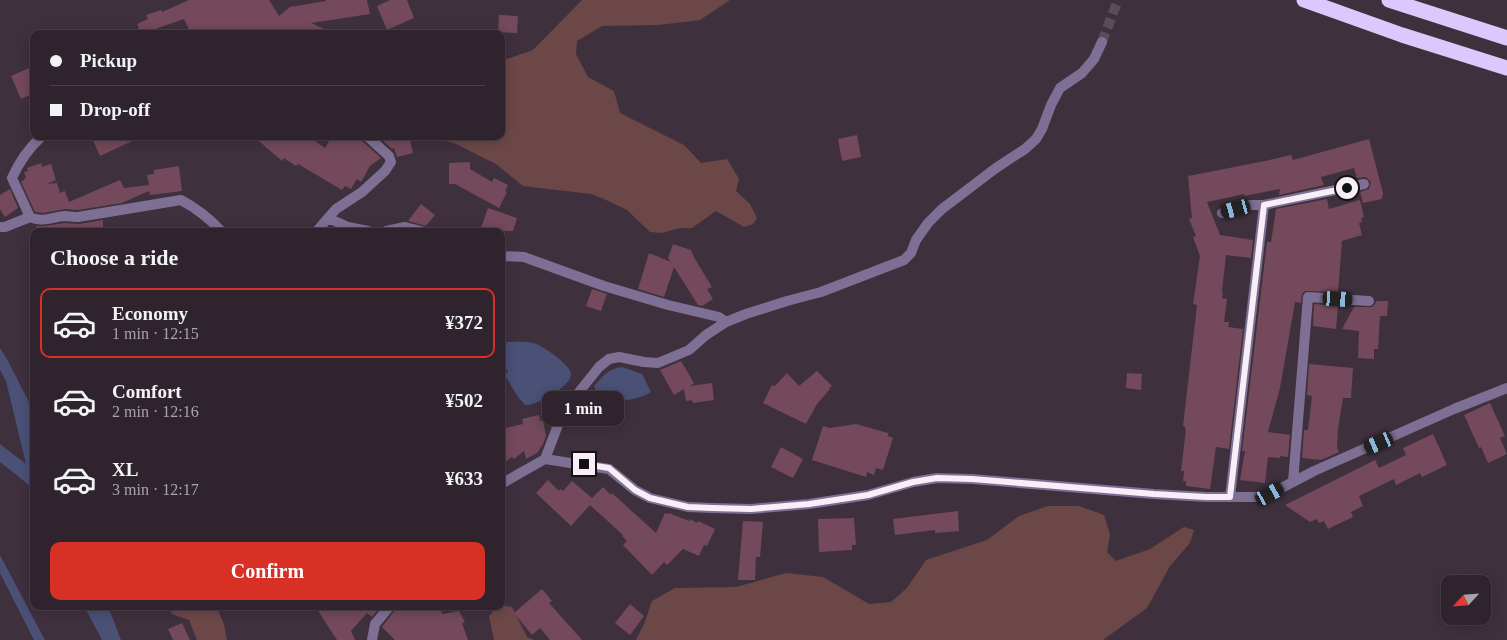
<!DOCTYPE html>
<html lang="en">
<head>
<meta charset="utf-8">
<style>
	:root { --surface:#2f242e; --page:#3b303a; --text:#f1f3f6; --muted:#a7a4aa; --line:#4a414a; --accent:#d93025 }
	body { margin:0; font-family:"Times New Roman",serif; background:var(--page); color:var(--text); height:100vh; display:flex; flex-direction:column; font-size:19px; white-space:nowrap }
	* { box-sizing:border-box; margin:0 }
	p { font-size:16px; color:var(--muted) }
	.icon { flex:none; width:28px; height:28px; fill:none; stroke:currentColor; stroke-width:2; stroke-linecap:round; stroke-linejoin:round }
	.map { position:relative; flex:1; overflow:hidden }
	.panel { position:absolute; left:30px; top:228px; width:475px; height:382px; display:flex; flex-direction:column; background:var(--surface); border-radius:10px; box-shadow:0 2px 12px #0003,0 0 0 1px var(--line) }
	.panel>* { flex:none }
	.guide { position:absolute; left:30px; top:30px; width:475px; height:110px; border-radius:10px; box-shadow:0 2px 12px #0003,0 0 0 1px var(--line); display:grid; align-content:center; height:110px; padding:0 20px; background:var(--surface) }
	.needle { width:32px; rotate:244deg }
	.tools { position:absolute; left:1441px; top:575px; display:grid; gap:10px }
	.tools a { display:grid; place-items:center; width:50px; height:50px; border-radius:10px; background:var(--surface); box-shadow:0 2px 12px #0003,0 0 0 1px var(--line); font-size:25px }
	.end { position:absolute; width:22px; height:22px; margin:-11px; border:6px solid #f8eef7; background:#111; box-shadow:0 0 0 2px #111 }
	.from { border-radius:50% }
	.bubble { position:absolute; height:35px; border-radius:10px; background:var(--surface); box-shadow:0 2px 12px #0003,0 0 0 1px var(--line); font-size:16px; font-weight:600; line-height:35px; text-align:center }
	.car { position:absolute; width:15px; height:30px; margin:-15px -8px; border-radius:6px; box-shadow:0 0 4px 1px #0007; background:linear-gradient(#222 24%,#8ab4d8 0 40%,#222 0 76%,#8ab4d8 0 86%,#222 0) }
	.guide b { display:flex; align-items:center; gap:18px; height:48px; font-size:19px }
	.guide b+b { border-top:1px solid var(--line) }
	.guide i { width:12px; height:12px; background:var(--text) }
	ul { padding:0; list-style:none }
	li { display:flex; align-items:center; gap:15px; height:70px; margin:0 10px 8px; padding:0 10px; border:2px solid transparent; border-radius:10px }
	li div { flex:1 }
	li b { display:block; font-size:19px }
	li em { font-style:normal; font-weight:600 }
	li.active { border-color:var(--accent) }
	li>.icon { width:45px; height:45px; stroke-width:1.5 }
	h2 { padding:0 20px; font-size:22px; line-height:60px }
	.action { display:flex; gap:10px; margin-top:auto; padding:10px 20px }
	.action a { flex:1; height:58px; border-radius:10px; background:var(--accent); color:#fff; font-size:20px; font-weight:600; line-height:58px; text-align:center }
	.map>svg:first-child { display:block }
</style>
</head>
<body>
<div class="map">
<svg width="1507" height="640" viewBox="0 0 1507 640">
	<rect width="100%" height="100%" fill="#3f303e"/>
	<path fill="#6c4748" d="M582 0H730L700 20 659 25 602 26 577 41 576 54 588 77 614 91 620 113 684 145 701 163 727 159 739 179 736 191 750 204 757 218 753 224 744 227 716 211 692 228H680L662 233 650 232 627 210 604 199 591 194 523 186 496 164 454 143 434 138 433 136H501V60L507 59 533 50Z
		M1048 506H1079L1104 515 1110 534 1107 552 1116 561 1150 549 1184 527 1194 530 1190 543 1170 566 1147 608 1103 640H636L644 624 652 601 675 588 736 587 786 573 823 577 869 604 891 602 907 588 926 560 987 540 1019 516Z
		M501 605 512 607 527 637 534 640H494L489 616 497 606Z
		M168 606H216L224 624 227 640H197L189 620 172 614Z"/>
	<path fill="#4a5076" d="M506 342C515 342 525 341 533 343 542 345 571 365 571 374 572 386 536 406 525 405L518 397 504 374 508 372 501 359V346L507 344Z
		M0 348 8 361 34 412V489L0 462V444L26 464 6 381 0 370Z
		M622 367 642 374 651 392C632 403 613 402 595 392L596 390 594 386C602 377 609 368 622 367Z
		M0 555 39 629 45 640H34L0 573Z
		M84 606H108L121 640H102Z"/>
	<path fill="#73495b" d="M189 0H269L279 16 290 7 326 1V0H367L370 14 311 23 335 34H191L184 19 141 34 137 24 148 19 146 15 161 10 162 12Z
		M390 0H407L414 18 387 30 377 6Z
		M499 15 518 16 517 33 498 32Z
		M34 66V93L21 99 11 76Z
		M857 135 861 157 842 161 838 139Z
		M91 136H143L100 156Z
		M253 136H308L325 148 332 136H360L362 141 381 158 370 166 361 182 357 179 351 189 345 186 342 190 298 164 296 166 284 158 282 161Z
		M378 136H409L413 153 397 157 394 148 392 149Z
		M1369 139 1383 193 1382 199 1363 203 1360 192 1369 189 1371 182 1366 177 1357 178 1354 168 1321 177 1324 185 1279 195 1280 189 1244 196V194L1207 202 1220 235 1253 240 1251 258 1226 255 1222 291 1223 292 1222 298 1227 299 1224 322H1229L1228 327 1243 329 1229 449 1216 447 1210 489 1186 486V481H1183L1184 471H1181L1186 429H1185V426H1183L1197 305 1193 304 1200 256 1193 237 1196 236 1189 219 1192 218 1188 176 1265 161 1291 155 1293 160Z
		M470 162V169L492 182 494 178 508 185 505 191 507 192 499 208 455 184H449V163Z
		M41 163 42 167 51 164 56 180 47 184 57 183 60 193 65 191 69 202 120 180 124 188 149 185 147 175 154 174V170L179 166 182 191 150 195 149 191 122 203 78 210 65 209 43 213 36 212H35L21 182 26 178 24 172 28 171 27 168Z
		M10 189 18 208 5 217 0 209V195Z
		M1327 199 1329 209 1360 200 1364 217 1361 218 1362 222 1359 223 1362 235 1342 241 1338 292 1305 291 1302 294 1301 303 1295 302 1280 388 1268 432 1290 435 1288 457 1280 456V458L1268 457 1265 483 1240 480 1245 451H1242L1267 242H1271L1276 209Z
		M421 204 435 215 426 226 408 221Z
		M488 208 517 218 513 231H480Z
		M103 220V231H37L36 226H44L65 223 79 224Z
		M673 244 691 250 695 259 712 287 707 289 713 299 702 306 698 305 674 267 664 297 638 289 649 253 671 262 668 258Z
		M592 289 607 294 601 311 586 306Z
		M1376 301H1388L1387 316H1380L1378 349H1374V359L1358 358 1359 331 1342 329 1354 307H1372L1375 304Z
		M1314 304 1338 306 1336 329 1313 326Z
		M681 361 694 383 690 386 712 383 714 400 693 403 692 400 686 401 684 389 674 395 660 370Z
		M1309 364 1353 368 1351 398H1343L1338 429 1337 448 1339 452 1321 460 1302 458 1304 430H1308L1312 396 1307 395Z
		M817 371 832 386 829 388 830 389 817 404 806 424 763 403 772 385 775 386 787 373 799 386Z
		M1127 373 1142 374 1141 390 1126 388Z
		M1490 403 1505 436 1500 438 1507 454 1488 463 1481 447 1479 448 1464 415Z
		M539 415 540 421 543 420 546 436 543 444 537 453 526 459 524 451 514 459 512 457 501 465V429L523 424 522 419Z
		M856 424 888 433V436L893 438 883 470 876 468 874 475 867 472 866 477 812 460 823 426 830 428Z
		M1433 434 1447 465 1422 477 1420 473 1396 485 1394 479 1359 496 1363 506 1351 512 1353 517 1328 529 1324 521 1319 523 1317 519 1310 522 1285 505 1375 460 1379 468 1406 455 1403 448Z
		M781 447 803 459 793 478 771 467Z
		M548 480 559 491 560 489 563 491 572 481 592 498 603 487 611 495 612 493 656 533 665 513 669 514V513L689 521 690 519 697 523 698 521 715 529 707 546 704 545 699 556 683 549 667 565 664 562 652 575 623 545 627 541 622 536 623 535 590 505 571 526 536 493Z
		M958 511 959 531 935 533V530L895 535 893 519Z
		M854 518 856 545H852V550L819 552 818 519Z
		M743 521 763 522 760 557H756L755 580H738Z
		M542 589 552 601 549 603 582 640H550L540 628 532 635 514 613Z
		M630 604 644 616 630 635 615 623Z
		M315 606H381L372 617 367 613 351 631 355 640H337Z
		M397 606H436L443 614 459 611 465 622 462 623 468 640H395L382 627 395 610Z
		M182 623 190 640H173L168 629Z"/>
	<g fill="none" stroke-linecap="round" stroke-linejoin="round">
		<path stroke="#5b4c5a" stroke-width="10" stroke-dasharray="10 5" stroke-linecap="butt" d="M1102 42 1118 0"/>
		<path stroke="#7e7094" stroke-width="10" d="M42 136C29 148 19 162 12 178L30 217C43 223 52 217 65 216 69 216 73 217 78 217L181 200C196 208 209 218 221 231
			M1222 213 1250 205H1264L1364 184
			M328 218 336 209 362 192 385 171 391 162 389 156 367 136
			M0 227H5L30 217
			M317 231 328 218 348 227 368 231
			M386 231 405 227 421 231
			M501 256 524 257 604 286 668 305 719 317 726 322
			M545 459 563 412 599 367 609 359 619 357 644 362 658 363 689 350 706 335 726 322 746 314 787 301 821 292 904 260 911 253 916 240 928 223 942 209 996 168 1025 149 1036 139 1042 129 1051 105 1060 88 1082 73 1094 59 1102 42
			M1293 482 1308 297 1369 301
			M501 484 545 459 609 469 635 490 650 498 688 507 712 508 751 509 809 504 868 495 913 482 937 478 972 479 1154 494 1206 497H1257L1270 494 1314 471 1454 409 1507 388
			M1230 497 1264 205
			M372 640 375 624 390 606"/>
		<path stroke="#dbc8fc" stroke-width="15" d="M1304 0 1402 35 1507 68
			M1389 0 1507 38"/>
	</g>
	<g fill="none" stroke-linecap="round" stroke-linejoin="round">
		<path stroke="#f8eef7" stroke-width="6" d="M584 464 609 468 635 490 650 498 688 507 712 508 751 509 809 504 868 495 913 482 937 478 972 479 1154 494 1206 497H1230L1264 205 1347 188"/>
	</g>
</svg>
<div class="tools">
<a><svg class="needle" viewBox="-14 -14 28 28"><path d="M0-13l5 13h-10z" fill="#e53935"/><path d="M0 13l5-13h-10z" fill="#a7a4aa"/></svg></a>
</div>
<i class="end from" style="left:1347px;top:188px"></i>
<i class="end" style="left:584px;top:464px"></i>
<div class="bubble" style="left:542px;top:391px;width:82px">1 min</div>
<i class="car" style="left:1236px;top:209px;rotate:255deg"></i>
<i class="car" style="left:1338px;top:299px;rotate:93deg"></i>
<i class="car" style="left:1379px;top:443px;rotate:247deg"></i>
<i class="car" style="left:1270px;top:494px;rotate:61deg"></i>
<div class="guide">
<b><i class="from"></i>Pickup</b>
<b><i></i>Drop-off</b>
</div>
<section class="panel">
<h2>Choose a ride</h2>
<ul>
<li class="active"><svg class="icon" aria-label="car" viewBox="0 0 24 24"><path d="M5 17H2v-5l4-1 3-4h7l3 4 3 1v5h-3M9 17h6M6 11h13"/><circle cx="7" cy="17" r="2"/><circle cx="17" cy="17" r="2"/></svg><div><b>Economy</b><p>1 min · 12:15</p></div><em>¥372</em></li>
<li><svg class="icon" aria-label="car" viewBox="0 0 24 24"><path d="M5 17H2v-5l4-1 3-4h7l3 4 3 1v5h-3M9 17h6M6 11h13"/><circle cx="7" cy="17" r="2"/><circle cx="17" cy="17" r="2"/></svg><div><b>Comfort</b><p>2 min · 12:16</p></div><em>¥502</em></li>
<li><svg class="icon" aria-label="car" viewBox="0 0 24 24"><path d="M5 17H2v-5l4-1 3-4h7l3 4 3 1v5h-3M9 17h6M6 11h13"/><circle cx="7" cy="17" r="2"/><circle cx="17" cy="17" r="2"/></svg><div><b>XL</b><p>3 min · 12:17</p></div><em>¥633</em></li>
</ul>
<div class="action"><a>Confirm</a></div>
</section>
</div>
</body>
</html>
